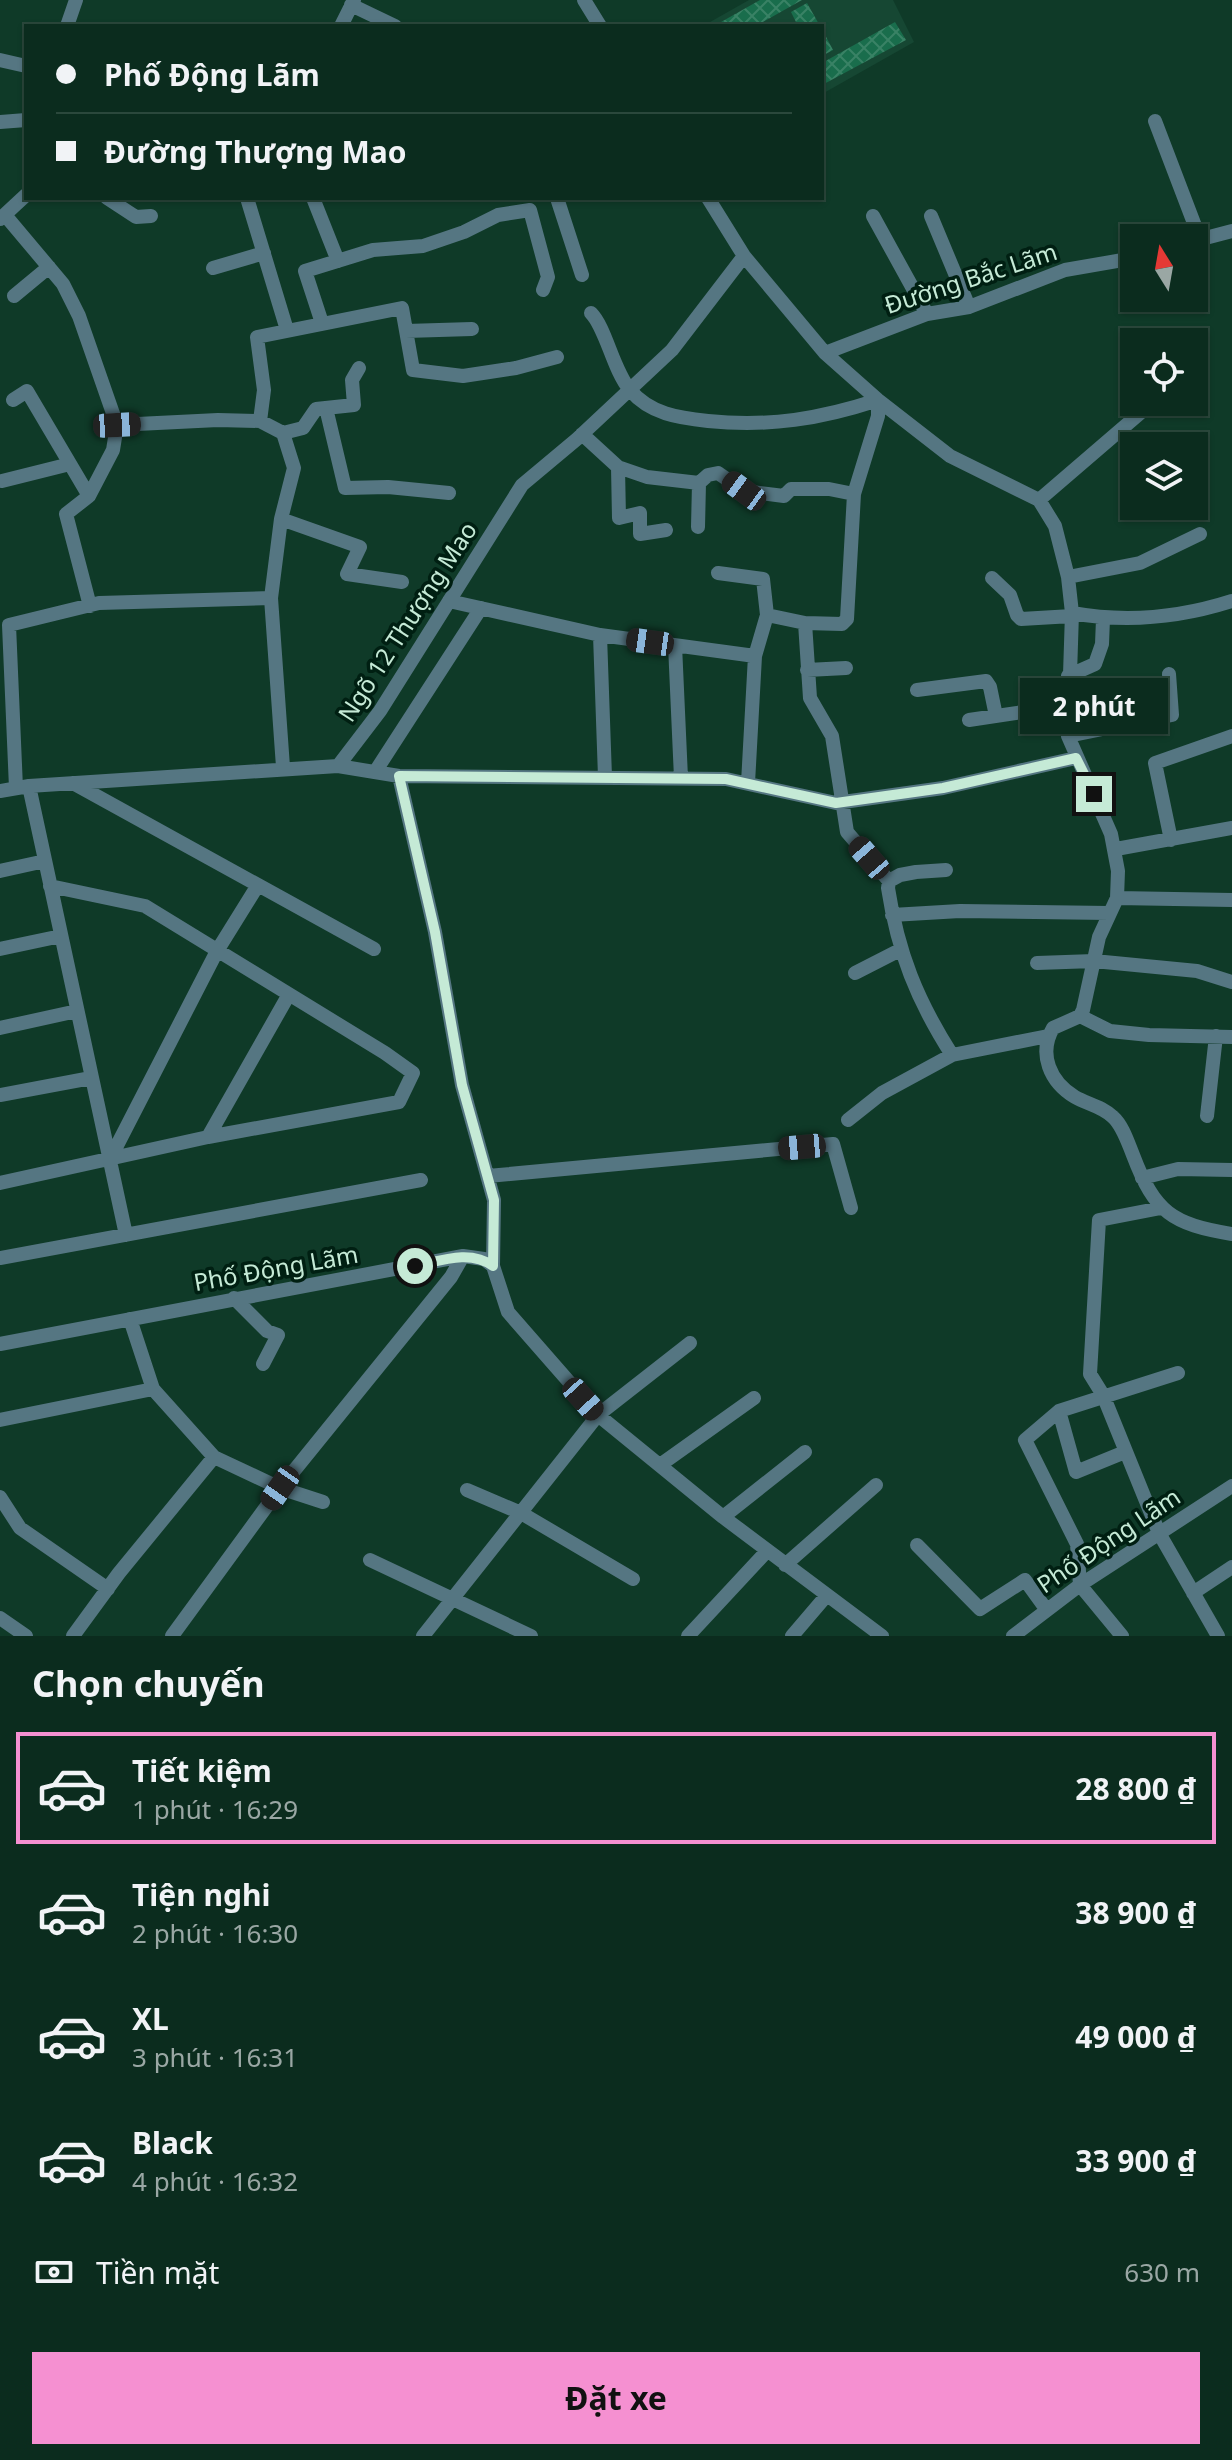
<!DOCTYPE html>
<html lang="vi">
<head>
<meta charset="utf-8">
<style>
	:root { --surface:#0b2c1e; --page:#19382b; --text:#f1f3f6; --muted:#9aa7a4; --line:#2b483c; --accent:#f590d1 }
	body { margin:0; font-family:"Noto Sans",sans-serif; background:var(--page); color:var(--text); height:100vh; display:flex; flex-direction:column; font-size:30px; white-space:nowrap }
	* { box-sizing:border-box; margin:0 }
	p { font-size:26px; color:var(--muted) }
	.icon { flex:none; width:44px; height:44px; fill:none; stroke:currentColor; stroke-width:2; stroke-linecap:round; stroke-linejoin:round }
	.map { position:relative; height:1636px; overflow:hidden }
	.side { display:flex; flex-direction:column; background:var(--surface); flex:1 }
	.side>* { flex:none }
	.top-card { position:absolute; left:24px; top:24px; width:800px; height:176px; border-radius:0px; box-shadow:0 2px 6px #0004,0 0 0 2px var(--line); display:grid; align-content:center; height:176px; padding:0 32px; background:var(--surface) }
	.needle { width:52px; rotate:349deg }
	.tools { position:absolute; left:1120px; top:224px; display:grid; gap:16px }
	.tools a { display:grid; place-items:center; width:88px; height:88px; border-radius:0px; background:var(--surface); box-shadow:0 2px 6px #0004,0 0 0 2px var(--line); font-size:40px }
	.end { position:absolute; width:36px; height:36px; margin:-18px; border:10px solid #c5ead6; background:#111; box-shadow:0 0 0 4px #111 }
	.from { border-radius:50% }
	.bubble { position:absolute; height:56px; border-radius:0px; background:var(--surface); box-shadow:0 2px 6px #0004,0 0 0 2px var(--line); font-size:26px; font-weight:700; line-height:56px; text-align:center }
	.car { position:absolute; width:24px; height:48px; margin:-24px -12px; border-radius:10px; box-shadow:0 0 6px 2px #0007; background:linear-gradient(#222 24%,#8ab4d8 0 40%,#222 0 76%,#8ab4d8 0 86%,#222 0) }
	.top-card b { display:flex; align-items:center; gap:28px; height:76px; font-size:30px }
	.top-card b+b { border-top:2px solid var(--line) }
	.top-card i { width:20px; height:20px; background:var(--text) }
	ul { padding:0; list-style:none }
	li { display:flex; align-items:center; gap:24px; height:112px; margin:0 16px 12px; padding:0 16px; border:4px solid transparent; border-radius:0px }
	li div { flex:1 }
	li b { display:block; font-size:30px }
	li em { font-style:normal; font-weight:700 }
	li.current { border-color:var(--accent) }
	li>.icon { width:72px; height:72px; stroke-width:1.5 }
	h2 { padding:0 32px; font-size:36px; line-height:96px }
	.pay { display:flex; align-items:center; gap:20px; height:88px; padding:0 32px; font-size:30px }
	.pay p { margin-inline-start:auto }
	.button { display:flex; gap:16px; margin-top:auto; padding:16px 32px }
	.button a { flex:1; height:92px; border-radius:0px; background:var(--accent); color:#111; font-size:32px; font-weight:700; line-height:92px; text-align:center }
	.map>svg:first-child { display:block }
</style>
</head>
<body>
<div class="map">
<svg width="1232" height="1636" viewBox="0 0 1232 1636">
	<defs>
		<pattern id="building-cross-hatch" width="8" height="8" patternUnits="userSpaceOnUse" patternTransform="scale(2)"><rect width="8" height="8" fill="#196d4c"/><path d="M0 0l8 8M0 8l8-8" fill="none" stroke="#398265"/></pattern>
	</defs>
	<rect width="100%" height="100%" fill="#0f3a28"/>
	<path fill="#164733" d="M749 0H893L914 42 822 94V26H703Z"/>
	<path fill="url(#building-cross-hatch)" d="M760 0H802L756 26H714Z
		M807 3 820 26H798L791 12Z
		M895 22 906 40 822 85V63Z
		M822 29 833 50 822 56Z"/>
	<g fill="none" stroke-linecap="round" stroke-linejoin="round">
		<path stroke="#557682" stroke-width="14" d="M584 0 600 26
			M351 5 395 26
			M67 26 76 0
			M341 26 354 0
			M0 60 26 66
			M1155 121 1200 239
			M0 122 26 120
			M107 198 136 217 151 216
			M247 198 287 330
			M313 198 338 261
			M557 198 582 275
			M708 198 744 256 825 353 878 400 950 456 1039 500 1055 526 1068 577 1072 613 1068 736 1111 834 1118 871 1117 898 1099 937 1083 1010 1080 1016 1053 1028C1038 1054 1050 1082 1075 1097 1087 1104 1102 1106 1113 1117 1123 1126 1128 1143 1133 1155 1155 1213 1172 1224 1232 1234
			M5 215 63 284 79 316 117 425 113 450 89 496
			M873 216 927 314
			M931 216 969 307
			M0 219 26 195
			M1194 241 1232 231
			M213 268 264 253
			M14 296 49 267
			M591 313C606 328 613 370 630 390 650 414 679 418 708 421 770 427 820 419 878 400V416L854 494 847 619 842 624 805 623 767 615 763 579 718 573
			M322 323 305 271 373 250 423 246 464 232 498 215 530 210 548 277 543 290
			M406 331 472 329
			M825 353 927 314 969 307 1065 270 1134 258
			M13 400 27 391 89 496 66 514 90 606
			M326 408 345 488 388 487 449 493
			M260 421 264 390 257 337 402 308 413 370 463 376 516 368 557 357
			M117 425 218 420 260 421 283 433 294 468 281 519 271 598 283 767
			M283 433 303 428 316 409 354 405 352 380 359 368
			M582 434 618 467 647 477 699 483 708 475 718 473 744 491 784 496 791 489H829L854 494
			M618 467 619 518 640 513V534L666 530
			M2 481 70 464
			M1039 500 1153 402
			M281 519 360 547 347 574 402 582
			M698 527 699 483
			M1068 577 1140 563 1200 534
			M992 578 1010 595 1017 615 1021 619 1072 616
			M449 601 600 635 755 656
			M1072 613C1127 623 1179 618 1232 601
			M805 623 810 698 832 736 847 832 889 881
			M600 635 605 777
			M675 645 681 778
			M807 670 846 668
			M1068 676 1095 664 1102 644 1103 619
			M917 690 986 681 990 687 996 716
			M969 720 1023 712 1029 705 1067 703
			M1068 736 1172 715 1169 674
			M338 766 399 776 726 779 836 803 943 788 1076 758
			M375 772 481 608
			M399 776 435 932 462 1085 494 1200 493 1266
			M73 783 374 949
			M748 783 755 656 767 615
			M29 786 126 1235
			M16 788 9 625 99 603 271 598
			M0 791 29 786 338 766 380 711 522 485 577 439 672 350 744 256
			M1171 840 1155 763 1232 736
			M1116 849 1232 828
			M946 870 916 872 900 875 889 881 888 888C898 953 917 1000 952 1055
			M0 871 45 861
			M1117 898 1232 900
			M892 915 960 911 1109 913
			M0 949 61 936
			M1037 963 1094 961 1197 971 1232 982
			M855 973 900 950
			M1080 1016 1110 1031 1149 1035 1232 1037
			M0 1028 77 1011
			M0 1095 91 1078
			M1207 1116 1216 1036
			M848 1120 882 1093 952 1055 1048 1036
			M208 1137 288 996
			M109 1161 217 951 258 885
			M488 1176 833 1144 851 1208
			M1142 1178 1178 1169 1232 1170
			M0 1183 208 1137 399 1102 413 1073 385 1053 145 906 50 886
			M1161 1208 1099 1220 1090 1374 1103 1395 1159 1533 1218 1636
			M0 1258 421 1180
			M234 1298 267 1331 278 1335 263 1364
			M130 1319 153 1389 214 1457 280 1488 323 1502
			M0 1344 463 1256 484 1259 493 1266 508 1312 598 1415 723 1517 882 1636
			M1059 1411 1076 1472 1125 1452
			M0 1420 153 1389
			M660 1465 754 1398
			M467 1490 521 1513 633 1579
			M0 1497 20 1528 108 1589
			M723 1517 805 1452
			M917 1545 980 1609 1025 1580 1046 1609
			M370 1560 531 1636
			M785 1565 876 1485
			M1193 1593 1232 1567
			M0 1618 26 1636
			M73 1636 119 1573 214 1457
			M172 1636 280 1488 451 1277 463 1256
			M423 1636 598 1415 690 1343
			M688 1636 767 1551
			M792 1636 827 1595
			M1013 1636 1080 1585 1232 1486
			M1122 1636 1080 1585 1077 1544 1025 1440 1059 1411 1178 1373"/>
	</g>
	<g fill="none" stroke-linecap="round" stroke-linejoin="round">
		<path stroke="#c5ead6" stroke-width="10" d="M415 1266C440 1261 470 1249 493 1266L494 1200 462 1085 435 932 399 776 726 779 836 803 943 788 1076 758 1094 794"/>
	</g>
	<g text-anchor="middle" stroke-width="7" stroke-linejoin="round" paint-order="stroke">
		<g font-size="24" fill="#c5ead6" stroke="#001f12">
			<text transform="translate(971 279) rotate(-18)" y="8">Đường Bắc Lãm</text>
			<text transform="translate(408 622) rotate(-57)" y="8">Ngõ 12 Thượng Mao</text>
			<text transform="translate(276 1269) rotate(-10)" y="8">Phố Động Lãm</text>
			<text transform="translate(1109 1541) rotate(-34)" y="8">Phố Động Lãm</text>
		</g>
	</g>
</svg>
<div class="tools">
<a><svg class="needle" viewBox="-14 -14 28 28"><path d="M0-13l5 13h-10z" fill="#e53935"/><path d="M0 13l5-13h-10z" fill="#9aa7a4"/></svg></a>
<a><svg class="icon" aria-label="locate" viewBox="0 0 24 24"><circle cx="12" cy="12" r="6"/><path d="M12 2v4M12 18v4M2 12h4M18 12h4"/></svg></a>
<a><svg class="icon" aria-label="layers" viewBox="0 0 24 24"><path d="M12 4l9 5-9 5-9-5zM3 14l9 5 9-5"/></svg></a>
</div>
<i class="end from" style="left:415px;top:1266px"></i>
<i class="end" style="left:1094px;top:794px"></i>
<div class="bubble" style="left:1020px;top:678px;width:148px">2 phút</div>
<i class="car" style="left:117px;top:425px;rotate:87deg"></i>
<i class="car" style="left:744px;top:491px;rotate:306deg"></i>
<i class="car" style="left:650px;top:642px;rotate:278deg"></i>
<i class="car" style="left:869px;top:858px;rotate:319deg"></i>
<i class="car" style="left:802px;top:1147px;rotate:265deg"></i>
<i class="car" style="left:583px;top:1399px;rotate:138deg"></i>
<i class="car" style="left:280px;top:1488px;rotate:215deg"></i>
<div class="top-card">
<b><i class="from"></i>Phố Động Lãm</b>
<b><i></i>Đường Thượng Mao</b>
</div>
</div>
<section class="side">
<h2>Chọn chuyến</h2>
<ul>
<li class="current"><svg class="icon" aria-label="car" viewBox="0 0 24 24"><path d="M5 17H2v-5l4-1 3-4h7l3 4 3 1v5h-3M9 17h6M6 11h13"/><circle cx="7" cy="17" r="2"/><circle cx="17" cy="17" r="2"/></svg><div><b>Tiết kiệm</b><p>1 phút · 16:29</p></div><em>28 800 ₫</em></li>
<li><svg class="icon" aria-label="car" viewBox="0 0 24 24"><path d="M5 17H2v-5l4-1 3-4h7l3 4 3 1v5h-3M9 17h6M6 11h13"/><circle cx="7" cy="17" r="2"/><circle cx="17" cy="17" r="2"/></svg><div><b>Tiện nghi</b><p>2 phút · 16:30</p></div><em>38 900 ₫</em></li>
<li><svg class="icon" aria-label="car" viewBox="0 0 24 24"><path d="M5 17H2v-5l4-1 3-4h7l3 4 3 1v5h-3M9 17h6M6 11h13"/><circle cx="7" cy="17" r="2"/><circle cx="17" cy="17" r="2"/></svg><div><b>XL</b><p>3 phút · 16:31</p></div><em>49 000 ₫</em></li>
<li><svg class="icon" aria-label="car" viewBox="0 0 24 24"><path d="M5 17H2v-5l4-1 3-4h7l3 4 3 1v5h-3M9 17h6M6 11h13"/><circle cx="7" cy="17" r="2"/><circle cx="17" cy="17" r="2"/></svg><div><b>Black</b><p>4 phút · 16:32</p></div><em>33 900 ₫</em></li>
</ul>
<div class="pay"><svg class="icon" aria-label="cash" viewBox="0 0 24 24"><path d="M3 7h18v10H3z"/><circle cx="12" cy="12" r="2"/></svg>Tiền mặt<p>630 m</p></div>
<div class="button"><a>Đặt xe</a></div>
</section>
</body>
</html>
